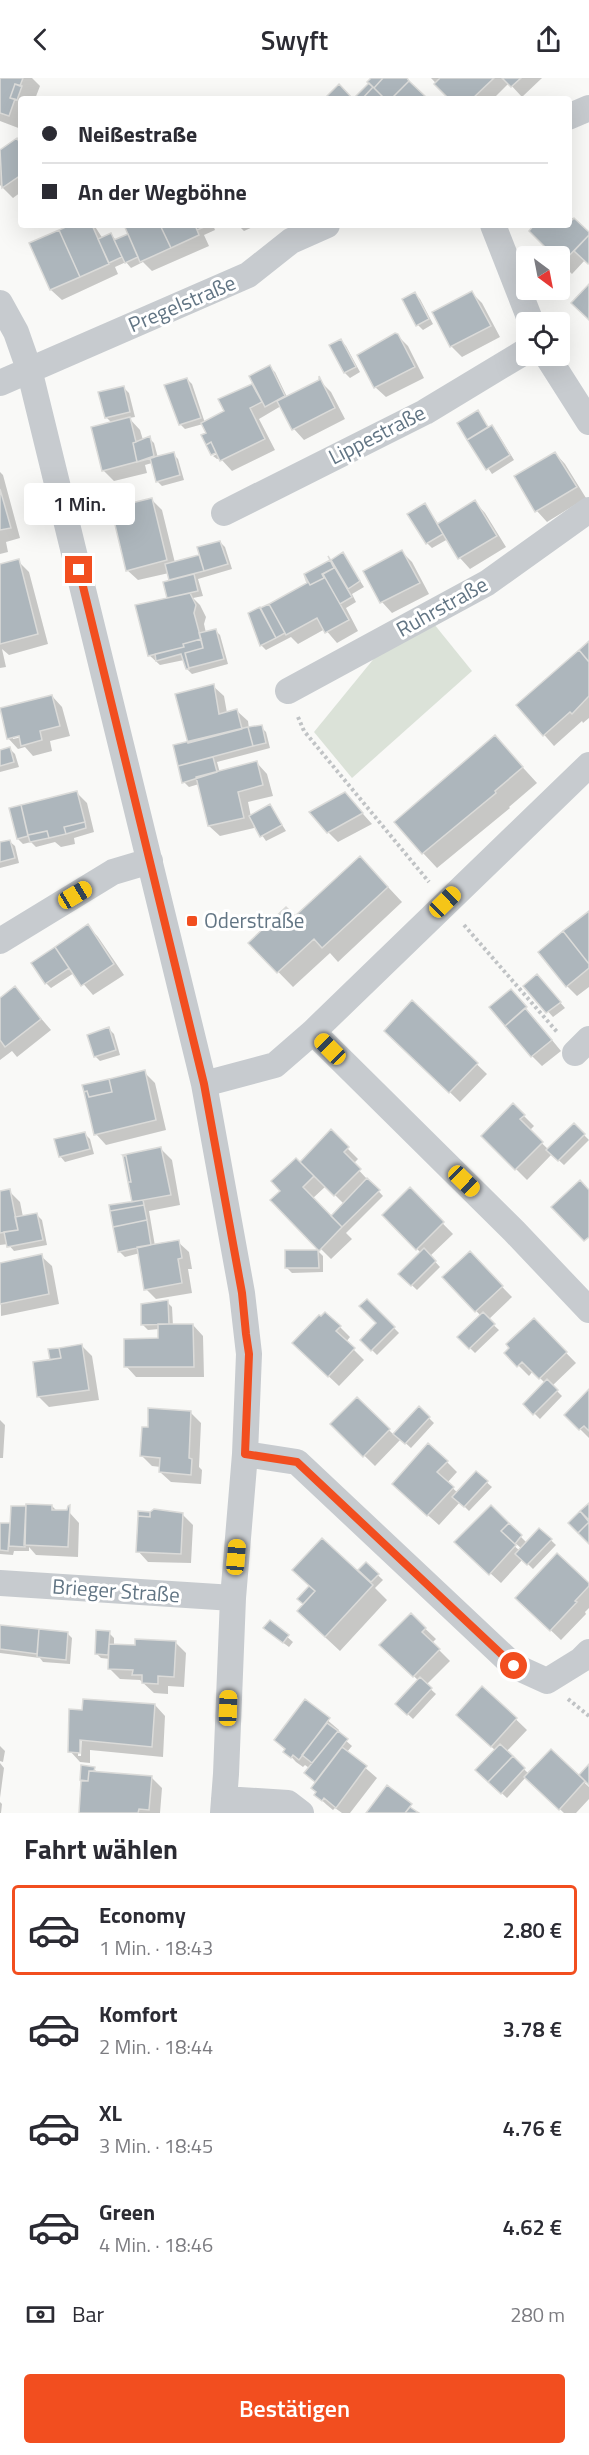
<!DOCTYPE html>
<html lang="de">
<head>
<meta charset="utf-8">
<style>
	:root { --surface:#fff; --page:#f7f7f7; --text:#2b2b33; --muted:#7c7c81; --line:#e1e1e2; --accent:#f24e1f }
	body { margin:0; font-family:"Titillium Web",sans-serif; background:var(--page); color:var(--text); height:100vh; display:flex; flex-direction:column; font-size:22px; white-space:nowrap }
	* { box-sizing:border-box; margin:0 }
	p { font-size:20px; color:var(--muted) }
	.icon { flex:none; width:33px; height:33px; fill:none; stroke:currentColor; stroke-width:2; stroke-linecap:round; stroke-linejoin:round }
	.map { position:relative; height:1735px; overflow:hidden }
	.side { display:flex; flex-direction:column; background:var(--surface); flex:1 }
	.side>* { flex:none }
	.guide { position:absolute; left:18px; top:18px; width:554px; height:132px; border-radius:6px; box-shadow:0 6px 24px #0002; display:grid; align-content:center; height:132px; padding:0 24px; background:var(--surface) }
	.needle { width:39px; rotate:148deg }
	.controls { position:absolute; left:516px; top:168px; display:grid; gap:12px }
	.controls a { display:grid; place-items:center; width:54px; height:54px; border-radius:6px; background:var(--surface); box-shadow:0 6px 24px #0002; font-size:30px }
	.end { position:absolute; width:27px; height:27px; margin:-14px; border:8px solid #f24e1f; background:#fff; box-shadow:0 0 0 3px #fff }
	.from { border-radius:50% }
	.bubble { position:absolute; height:42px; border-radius:6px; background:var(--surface); box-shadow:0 6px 24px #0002; font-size:20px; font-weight:600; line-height:42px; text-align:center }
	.car { position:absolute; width:18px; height:36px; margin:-18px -9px; border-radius:8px; box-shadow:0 0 4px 2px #0007; background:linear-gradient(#f5c518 24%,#345 0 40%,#f5c518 0 76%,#345 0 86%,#f5c518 0) }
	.guide b { display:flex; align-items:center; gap:21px; height:57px; font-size:22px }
	.guide b+b { border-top:2px solid var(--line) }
	.guide i { width:15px; height:15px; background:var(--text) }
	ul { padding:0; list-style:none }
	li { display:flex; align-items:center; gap:18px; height:90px; margin:0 12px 9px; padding:0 12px; border:3px solid transparent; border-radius:6px }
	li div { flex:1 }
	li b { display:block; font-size:22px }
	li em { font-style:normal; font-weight:600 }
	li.active { border-color:var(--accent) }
	li>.icon { width:54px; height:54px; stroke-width:1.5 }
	h2 { padding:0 24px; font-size:27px; line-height:72px }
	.pay { display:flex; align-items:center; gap:15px; height:66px; padding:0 24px; font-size:22px }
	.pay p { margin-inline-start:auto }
	.button { display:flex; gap:12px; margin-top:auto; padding:12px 24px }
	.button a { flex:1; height:69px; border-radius:6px; background:var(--accent); color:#fff; font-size:24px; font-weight:600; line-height:69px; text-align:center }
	header { display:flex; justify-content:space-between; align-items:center; height:78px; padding:0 24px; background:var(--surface); font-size:27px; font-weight:600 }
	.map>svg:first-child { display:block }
</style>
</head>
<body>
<header><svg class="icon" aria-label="back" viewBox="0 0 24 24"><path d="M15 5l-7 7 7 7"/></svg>Swyft<svg class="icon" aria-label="share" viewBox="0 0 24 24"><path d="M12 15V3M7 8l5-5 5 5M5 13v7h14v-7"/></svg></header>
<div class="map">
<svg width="589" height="1735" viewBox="0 0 589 1735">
	<rect width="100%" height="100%" fill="#f9f9f7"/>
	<path fill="#dbe2d8" d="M434 546 472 593 352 700 314 654 376 578Z"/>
	<path fill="#0003" fill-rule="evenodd" d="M0 0H32L40 8 35 21H21V51L0 43Z
		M431 0H542L522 19 509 5 493 21H451Z
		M17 62 21 66V114L13 120 0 107V74Z
		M568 136 589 155V185L585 182 572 196 560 184V178L553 177 554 176 536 147H568Z
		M74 147H94L103 161 111 157 116 162 130 156 126 147H213L215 152 204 157 209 168 152 193 143 184 131 190 126 184 115 189 118 196 62 222 51 212 31 166Z
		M238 147H257L244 153Z
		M472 215 482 225 500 259 462 279 451 268 434 235Z
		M415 216 420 221 433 246 423 252 418 247Z
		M397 257 408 268 424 300 386 319 375 309Z
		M341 263 346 268 360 294 350 300 345 295 331 268Z
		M269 289 275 294 287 319 320 303 331 314 345 341 304 362 294 351 281 328 259 341 275 372 232 393 220 380 217 381 213 378 217 376 203 346 185 351 180 346 187 301 192 306 205 345 226 334 252 308 257 312Z
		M124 310 129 315 135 339 129 340 140 352 143 362 149 360 154 365 158 380 173 376 178 381 184 402 162 408 157 403 152 385 145 387 147 395 114 403 103 392 112 345 106 339Z
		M477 334 489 350 492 349 497 354 514 382 492 396 459 346Z
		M555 375 565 386 586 420 547 444 537 433 516 399Z
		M0 394 3 397 20 460 6 464 8 474 0 476Z
		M151 421 162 432 175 485 201 478 220 464 225 469 232 491 198 501 203 518 193 520 200 527 206 539 204 546 206 555 215 552 220 557 228 586 192 596 187 591 184 582 160 587 149 577 171 521 168 519 171 503 169 495 138 502 127 492Z
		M475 424 485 435 506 469 470 491 460 480 448 461 432 470 427 465 425 427 439 447Z
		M402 474 412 484 429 516 392 535 382 524 365 493Z
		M343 476 364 509 352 516 356 524 346 530 358 553 337 565 325 551 298 566 291 559 266 572 261 567 308 507 306 497Z
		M18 483 29 494 48 566 9 577 2 571 6 589 0 590V487Z
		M589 565V640L583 645 582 643 554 668 518 627Z
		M213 608 224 618 227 635 237 633 248 643 249 651 261 649 266 654 270 670 217 684 220 695 257 685 267 696 273 718 248 724 251 739 270 728 286 753 266 763 253 744 254 750 220 758 209 748 199 706 189 709 184 704 175 668 190 665Z
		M52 618 62 629 70 658 50 663 52 673 33 678 25 669 18 671 8 660ZM13 658H27L13 661Z
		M495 659 537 705 509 729 510 730 437 790 423 775Z
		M10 671 15 676 19 689 0 694V673Z
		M77 715 87 725 94 754 74 760 75 766 61 769 55 764 36 769 31 764 23 766 18 761 11 731Z
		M355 727 372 746 338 764 328 754Z
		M9 763 15 768 19 785 0 790V766Z
		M375 795 402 824 338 884 330 875 293 909 250 865Z
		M589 836V909L577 918 567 908Z
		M88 848 98 859 124 897 93 917 74 895 51 910 46 905Z
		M542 903 565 930 553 939 525 908Z
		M15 910 51 952 17 979 12 973 0 982V921Z
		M516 918 561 973 542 988 532 978Z
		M412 924 487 996 460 1024 386 952Z
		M109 951 114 956 120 977 100 983 95 978Z
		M144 994 155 1005 166 1052 106 1067 96 1056Z
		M513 1027 534 1048 529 1053 549 1072 574 1047 589 1062 564 1087 552 1076 527 1102 483 1058Z
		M331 1054 358 1081 353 1086 383 1118 346 1155 352 1161 331 1181 272 1122 282 1113 300 1086ZM326 1108 344 1126 331 1140 312 1121Z
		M85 1056 90 1061 94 1076 65 1084 60 1078Z
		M161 1071 172 1082 180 1127 149 1133 155 1168 178 1164 189 1174 192 1191H188L192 1215 156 1221 146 1211 140 1175 125 1179 119 1173 134 1125Z
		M410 1112 453 1156 430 1178 440 1189 417 1212 400 1196 421 1175 384 1137Z
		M9 1113 20 1124 23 1139 37 1137 42 1142 47 1167 14 1173 8 1166 0 1167V1115Z
		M318 1173 323 1178V1194L292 1195 287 1190Z
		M41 1178 52 1188 59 1226 1 1238 0 1186Z
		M480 1186 512 1219 488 1242 499 1252 475 1275 459 1259 481 1238 444 1199Z
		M367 1223 399 1255 377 1277 362 1262 378 1245Z
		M167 1224 172 1229 173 1248 193 1247 203 1258 204 1299H136L126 1288 160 1261 159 1251 148 1252 143 1247Z
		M534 1242 576 1285 552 1308 562 1318 540 1341 525 1326 545 1305 533 1293 529 1298 506 1275Z
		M340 1249 350 1259 346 1264 364 1282 339 1308 305 1276Z
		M82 1268 92 1278 99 1322 49 1329 39 1319 52 1283Z
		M589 1313V1360L566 1337Z
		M357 1321 394 1357 419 1330 434 1345 411 1370 401 1361 375 1388 332 1346Z
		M191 1335 201 1345 199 1389 202 1392 201 1406 171 1404 160 1394 161 1389 152 1388 141 1377 149 1351Z
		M0 1342 5 1347 3 1380H0Z
		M447 1384 457 1394 447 1405 458 1415 476 1395 492 1409 469 1433 460 1424 439 1447 404 1416Z
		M52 1428 57 1433 69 1434 79 1445 78 1479 36 1477 29 1469V1473H14L13 1477 0 1476V1446L12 1447Z
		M491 1429 527 1465 540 1452 556 1467 533 1491 523 1481 501 1505 467 1474ZM513 1463 522 1471 520 1473 511 1465Z
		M182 1436 193 1447 191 1485 148 1484 138 1473Z
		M366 1486 383 1502 375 1510 387 1522 340 1573 313 1548 305 1527 299 1521 311 1508 358 1495Z
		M589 1507V1530L585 1534 586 1536 561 1562 517 1520Z
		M411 1537 436 1561 432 1565 450 1583 426 1607 436 1616 413 1641 397 1626 419 1603 391 1577Z
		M270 1544 293 1564 289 1569 270 1555Z
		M0 1548 67 1555 72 1560 70 1586 43 1584 40 1580 0 1575Z
		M109 1555 114 1560V1568L136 1569 175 1564 186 1575 184 1609 168 1608V1616L154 1615 140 1602 120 1601 109 1590 110 1581 101 1580 96 1575Z
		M483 1610 527 1652 506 1674 529 1696 551 1673 589 1709V1721L576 1735H564L526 1699 507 1720 477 1692 496 1673 469 1648Z
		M305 1623 339 1652 337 1655 352 1668 347 1674 377 1700 350 1735H342L335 1730 333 1732 327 1727 316 1717 317 1705 311 1700 309 1690 305 1687 303 1689 296 1684 276 1662Z
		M155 1627 165 1638 163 1679 90 1672V1685L80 1684 70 1673 84 1633ZM79 1654H82L81 1678H78Z
		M0 1668 5 1673 3 1684 0 1683Z
		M0 1685 4 1690 0 1720Z
		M83 1689 94 1691 98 1695 151 1699 162 1710 160 1735H81Z
		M0 1724 2 1726 1 1735H0Z"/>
	<path fill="#adb6bc" stroke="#dbdbd9" stroke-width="1.5" d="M0 0H23L20 8 15 6 10 20 15 21 9 38 0 35Z
		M371 0H383L374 10 367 4Z
		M383 0H407L409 3 391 21H385L374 10Z
		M440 0H494L472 21H449L434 6Z
		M502 0H521L511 9Z
		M409 3 426 19 424 21H391Z
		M369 5 373 9 362 21H353Z
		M15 6 22 8 17 22 10 20Z
		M339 6 353 21H324Z
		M373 9 385 21H362Z
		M17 60 21 68V97L2 110 0 72Z
		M568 139 572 142 574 140 589 154V157L560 187V178H552V176L529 153 534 147H568Z
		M70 147H92L109 186 80 199 59 152Z
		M124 147H160L171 170 140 184Z
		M160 147H195L199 157 171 170Z
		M195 147H209L197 152Z
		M59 152 80 199 50 212 29 165Z
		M111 155 122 179 109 185 98 161Z
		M128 156 138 179 125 185 114 162Z
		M589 157V185L588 186 574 173Z
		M589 206V242L571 225Z
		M472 213 491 248 450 269 432 234Z
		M415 214 429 241 416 248 402 221Z
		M395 255 398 256 415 289 374 310 357 277Z
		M341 261 356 289 344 295 329 267Z
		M270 287 285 318 265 329 249 298Z
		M319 298 335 330 292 352 277 323 319 302Z
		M187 300 201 340 179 347 164 307Z
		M252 306 262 324 250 330 265 361 220 383 211 364 206 367 201 357 206 355 201 345 224 333 218 321Z
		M124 308 130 334 105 340 98 314Z
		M478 332 488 349 467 362 457 345Z
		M130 339 136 364 133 365 137 384 155 379 102 393 91 349Z
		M492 347 510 377 486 392 467 362Z
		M150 358 154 378 137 384 133 365Z
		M211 364 216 375 211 377 206 367Z
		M174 374 180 397 156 404 150 380Z
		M555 374 577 409 535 434 514 398Z
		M0 411 11 450 0 452Z
		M152 420 167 482 126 493 111 430Z
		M475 422 497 458 458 481 437 446Z
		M425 425 443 456 426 466 407 436Z
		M220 463 228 486 204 493 197 469Z
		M402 472 420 505 380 525 363 493Z
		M343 474 360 503 348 511 331 482Z
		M199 477 204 493 169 502 165 486Z
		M328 478 352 519 340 526 323 496 334 490Z
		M19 481 38 556 0 566V486Z
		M330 482 334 490 322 496 324 500 310 507 304 496Z
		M194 496 198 513 167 520 163 504Z
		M304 496 310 507 324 500 323 496 349 542 325 555 317 540 286 557 269 526 307 505Z
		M190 515 196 527 194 535 201 561 183 566 184 569 148 578 135 527Z
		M269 526 285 555 276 560 260 530Z
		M260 529 276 560 260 568 248 535Z
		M216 551 224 581 189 590 185 575 203 570 199 555Z
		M201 561 203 570 185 575 189 591H186L181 576 156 583 155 576 184 569 183 566Z
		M589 563V584L579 572Z
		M579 572 589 584V618L572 636 570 634 543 658 516 627Z
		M214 606 219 636 237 631 242 651 188 665 175 616Z
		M52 617 60 648 40 653 42 662 21 668 19 658 7 661 0 630Z
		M262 647 266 665 253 668 248 649Z
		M248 649 253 668 178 688 173 667Z
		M495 657 523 689 495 713 496 715 422 776 394 744Z
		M10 669 14 684 0 688V672Z
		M213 679 217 694 182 705 178 688Z
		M257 683 263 707 238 714 244 740 208 748 196 699Z
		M77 713 85 744 64 749 66 756 49 760 47 753 28 757 21 727Z
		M345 714 363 735 327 755 309 734Z
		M270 726 282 747 260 759 249 738Z
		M21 727 28 758 17 761 9 730Z
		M85 744 86 750 66 756 64 749Z
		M47 753 49 760 30 764 28 757Z
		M10 762 15 780 0 784V764Z
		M360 778 388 809 322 870 314 861 277 895 248 865 286 829 295 838Z
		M589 833V886L563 853Z
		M88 846 114 886 81 908 55 869Z
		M563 853 589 886V890L566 909 538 874Z
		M55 869 69 890 45 906 31 885Z
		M537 896 561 924 546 935 523 908Z
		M15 908 41 941 5 969 0 962V920Z
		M511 911 527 929 505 948 489 929Z
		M412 922 478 985 449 1015 384 953Z
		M525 930 552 962 531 979 505 948Z
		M109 949 116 972 94 979 87 957Z
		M145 992 156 1042 94 1057 84 1014 87 1013 89 1019 112 1014 109 1001Z
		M109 1001 112 1014 89 1019 87 1013 84 1014 82 1007Z
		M513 1025 525 1037 520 1041 543 1064 515 1092 481 1058Z
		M574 1045 585 1056 558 1083 546 1072Z
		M331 1051 349 1069 344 1074 361 1091 334 1118 300 1084Z
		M85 1054 90 1071 59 1079 54 1061Z
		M161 1069 171 1117 132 1124 128 1104H131L126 1078 123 1077Z
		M123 1078H126L131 1104H128Z
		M296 1080 314 1098 303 1109 342 1149 319 1173 270 1122 280 1113 271 1103Z
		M367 1100 380 1112 342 1149 331 1138Z
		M580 1102 589 1112V1159L584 1163 551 1129Z
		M410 1109 444 1144 416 1172 382 1137Z
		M10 1111 18 1152 0 1155V1113Z
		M143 1122 144 1127 110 1133 109 1127Z
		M144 1127 147 1142 113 1149 110 1133Z
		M37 1135 43 1162 7 1169 4 1154 18 1152 15 1139Z
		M147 1142 151 1167 118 1174 113 1149Z
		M179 1162 182 1180 178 1181 182 1205 144 1212 137 1169Z
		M424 1170 436 1183 411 1208 398 1196Z
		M285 1172H318L319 1190H285Z
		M470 1173 503 1208 475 1234 442 1199Z
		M42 1176 49 1216 0 1226V1185Z
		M367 1221 395 1249 371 1273 360 1262 376 1245 359 1228Z
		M168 1222 169 1246 141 1247V1226Z
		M325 1234 341 1248 336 1253 355 1270 328 1299 292 1265 319 1237 321 1238Z
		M483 1234 495 1246 469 1271 457 1259Z
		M534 1240 567 1274 539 1301 522 1284 517 1289 504 1275 509 1270 506 1266Z
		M158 1246H193L194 1289H124V1261L158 1260Z
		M82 1266 89 1312 37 1319 33 1284 61 1280 59 1270Z
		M59 1270 61 1280 50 1282 48 1271Z
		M547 1301 558 1312 533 1337 523 1326Z
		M589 1311V1353L584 1348 579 1352 564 1337Z
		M357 1319 390 1351 363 1379 330 1346Z
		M419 1328 430 1339 405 1366 393 1356Z
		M148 1330 191 1333 189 1380 192 1381 191 1397 159 1394 160 1380 140 1378 142 1349H148Z
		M428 1365 448 1383 437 1394 454 1409 427 1438 392 1406Z
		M476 1393 488 1403 464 1429 452 1419Z
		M589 1425V1442L580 1433Z
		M26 1426 52 1427V1432H67L68 1428 70 1427 68 1469 24 1467Z
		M491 1427 509 1445 501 1453 516 1467 489 1497 454 1464Z
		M11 1428H26L25 1469 9 1468Z
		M154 1431 183 1435 181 1476 136 1474 138 1438 150 1439V1434Z
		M138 1433 150 1434V1439L138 1438Z
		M580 1433 589 1444 578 1455 568 1445Z
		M589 1444V1466L578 1455Z
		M0 1445H10L8 1473 0 1472Z
		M509 1445 522 1457 515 1466 501 1453Z
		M539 1450 552 1461 527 1487 515 1476Z
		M322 1460 373 1507 325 1559 297 1533 315 1513 292 1492Z
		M557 1475 589 1505V1508L575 1523 577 1524 550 1553 515 1520Z
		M366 1484 379 1496 371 1504 358 1492Z
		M309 1508 315 1513 303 1526 297 1521Z
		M411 1535 426 1550 422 1554 440 1571 413 1599 379 1567Z
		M270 1542 289 1557 283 1565 263 1550Z
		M0 1547 39 1551 37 1576 0 1571Z
		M39 1551 68 1554 66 1582 37 1579Z
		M96 1552 110 1553 108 1577 95 1576Z
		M135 1561 176 1563 174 1599 158 1598V1606L142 1605V1597H132L133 1592 108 1591 109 1566 135 1567Z
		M420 1599 432 1610 407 1637 395 1626Z
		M482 1608 517 1640 491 1669 456 1637Z
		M83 1621 155 1626 152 1669 80 1662V1675L68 1674 69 1631 82 1632Z
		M305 1621 330 1640 299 1682 293 1677 291 1680 283 1674 285 1671 274 1662Z
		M327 1645 338 1653 312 1685 302 1677Z
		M338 1653 348 1661 315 1704 304 1695Z
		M500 1666 513 1678 488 1704 475 1692Z
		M342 1669 367 1688 336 1730 324 1720 322 1723 314 1717 316 1714 311 1710Z
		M551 1671 585 1703 559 1732 524 1699Z
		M513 1678 525 1690 501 1716 488 1704Z
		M589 1686V1707L579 1697Z
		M81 1687 95 1689 94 1693H89L88 1703 80 1702Z
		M89 1693 152 1698 149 1732 139 1731 138 1735H79L81 1703H88Z
		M387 1707 412 1726 405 1735H366Z
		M410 1729 419 1735H405Z"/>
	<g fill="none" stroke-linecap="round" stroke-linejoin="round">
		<path stroke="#c0c3c5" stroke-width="4" stroke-dasharray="3 3" stroke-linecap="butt" d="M298 639 304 653 429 804
			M464 847 558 955
			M568 1621 589 1638"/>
		<path stroke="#c7cbcf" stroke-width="26" d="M568 39 589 30
			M493 147 531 244
			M0 225 16 254 29 291 204 1006 242 1215 249 1276 245 1376 233 1520 226 1696 223 1735
			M547 278 589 344
			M0 305 248 197 291 163 327 147
			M224 435 425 334 526 273
			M288 613 487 505 589 432
			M0 863 113 794 150 783
			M313 954 514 1153 589 1232
			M575 975 589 961
			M204 1006 275 987 313 954 589 687
			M245 1376 297 1384 514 1588 547 1603 581 1582 589 1574
			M0 1505 233 1520
			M224 1721 288 1725 301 1735"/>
	</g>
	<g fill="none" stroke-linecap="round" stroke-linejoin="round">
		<path stroke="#f24e1f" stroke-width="8" d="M79 492 204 1006 242 1215 246 1256 249 1276 245 1376 297 1384 514 1588"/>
	</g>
	<rect fill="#f24e1f" stroke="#fff" stroke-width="2" x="186" y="837" width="12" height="12" rx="3"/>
	<g text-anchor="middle" stroke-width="6" stroke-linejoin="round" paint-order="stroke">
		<g font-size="21" fill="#627584" stroke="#fff">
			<text transform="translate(182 226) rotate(-23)" y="7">Pregelstraße</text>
			<text transform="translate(377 357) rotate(-27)" y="7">Lippestraße</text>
			<text transform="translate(442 529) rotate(-29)" y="7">Ruhrstraße</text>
			<text transform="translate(116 1513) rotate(4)" y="7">Brieger Straße</text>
		</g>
		<g font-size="21" fill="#627584" stroke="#fff" text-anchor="start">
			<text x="204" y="850">Oderstraße</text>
		</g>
	</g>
</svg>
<div class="controls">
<a><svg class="needle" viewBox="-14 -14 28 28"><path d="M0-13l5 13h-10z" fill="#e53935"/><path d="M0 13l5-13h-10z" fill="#7c7c81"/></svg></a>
<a><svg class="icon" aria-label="locate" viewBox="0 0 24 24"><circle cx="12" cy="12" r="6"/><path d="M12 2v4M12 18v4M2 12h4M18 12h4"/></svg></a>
</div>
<i class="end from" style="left:514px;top:1588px"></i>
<i class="end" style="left:79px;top:492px"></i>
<div class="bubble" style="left:24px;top:405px;width:111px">1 Min.</div>
<i class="car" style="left:75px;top:817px;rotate:59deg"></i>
<i class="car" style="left:445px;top:824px;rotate:46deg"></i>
<i class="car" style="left:330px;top:971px;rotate:315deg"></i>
<i class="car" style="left:464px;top:1103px;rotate:134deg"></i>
<i class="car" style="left:236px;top:1479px;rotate:5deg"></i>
<i class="car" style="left:228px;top:1630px;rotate:2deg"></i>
<div class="guide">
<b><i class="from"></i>Neißestraße</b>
<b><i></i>An der Wegböhne</b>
</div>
</div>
<section class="side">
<h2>Fahrt wählen</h2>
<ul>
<li class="active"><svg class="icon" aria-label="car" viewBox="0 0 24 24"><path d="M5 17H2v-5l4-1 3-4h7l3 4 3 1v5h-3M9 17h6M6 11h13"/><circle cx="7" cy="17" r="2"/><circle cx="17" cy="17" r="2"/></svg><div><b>Economy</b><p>1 Min. · 18:43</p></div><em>2.80 €</em></li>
<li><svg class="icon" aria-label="car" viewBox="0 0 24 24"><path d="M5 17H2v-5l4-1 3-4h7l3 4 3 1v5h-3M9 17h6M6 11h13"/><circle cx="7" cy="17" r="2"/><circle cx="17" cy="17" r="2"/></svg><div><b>Komfort</b><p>2 Min. · 18:44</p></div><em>3.78 €</em></li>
<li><svg class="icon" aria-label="car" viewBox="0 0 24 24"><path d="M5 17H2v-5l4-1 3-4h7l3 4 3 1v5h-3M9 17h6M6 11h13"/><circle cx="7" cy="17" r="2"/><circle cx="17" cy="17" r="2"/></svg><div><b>XL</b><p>3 Min. · 18:45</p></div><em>4.76 €</em></li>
<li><svg class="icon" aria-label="car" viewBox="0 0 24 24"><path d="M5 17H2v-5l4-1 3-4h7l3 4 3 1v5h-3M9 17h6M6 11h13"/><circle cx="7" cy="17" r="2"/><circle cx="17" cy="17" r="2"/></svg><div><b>Green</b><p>4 Min. · 18:46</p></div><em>4.62 €</em></li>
</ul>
<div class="pay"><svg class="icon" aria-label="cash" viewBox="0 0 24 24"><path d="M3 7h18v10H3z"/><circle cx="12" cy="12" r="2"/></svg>Bar<p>280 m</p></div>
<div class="button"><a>Bestätigen</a></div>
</section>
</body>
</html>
